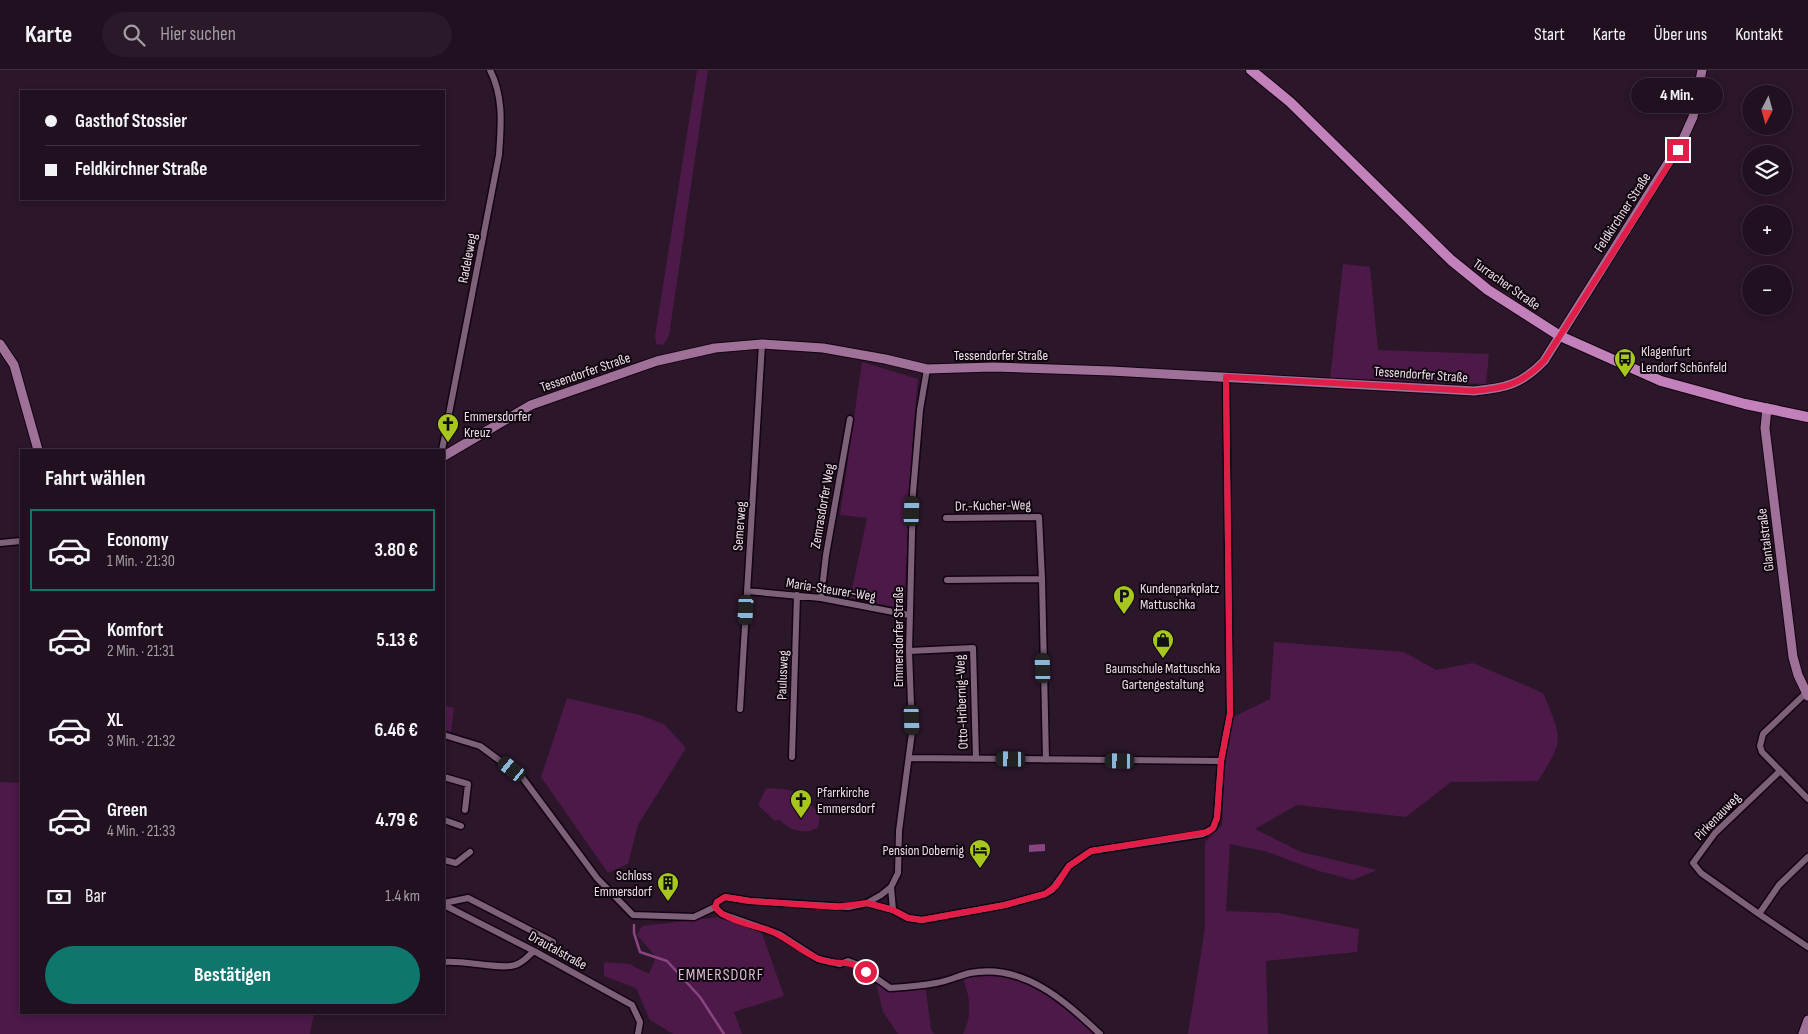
<!DOCTYPE html>
<html lang="de">
<head>
<meta charset="utf-8">
<style>
	:root { --surface:#211020; --page:#291929; --text:#f1f3f6; --muted:#a29da5; --line:#3e303e; --accent:#0f766e }
	body { margin:0; font-family:"Sofia Sans Condensed",sans-serif; background:var(--page); color:var(--text); height:100vh; display:flex; flex-direction:column; font-size:19px; white-space:nowrap }
	* { box-sizing:border-box; margin:0 }
	p { font-size:16px; color:var(--muted) }
	.icon { flex:none; width:28px; height:28px; fill:none; stroke:currentColor; stroke-width:2; stroke-linecap:round; stroke-linejoin:round }
	.map { position:relative; flex:1; overflow:hidden }
	.sheet { position:absolute; left:20px; top:379px; width:425px; height:565px; display:flex; flex-direction:column; background:var(--surface); border-radius:0px; box-shadow:0 2px 8px #0003,0 0 0 1px var(--line) }
	.sheet>* { flex:none }
	.top-card { position:absolute; left:20px; top:20px; width:425px; height:110px; border-radius:0px; box-shadow:0 2px 8px #0003,0 0 0 1px var(--line); display:grid; align-content:center; height:110px; padding:0 25px; background:var(--surface) }
	.needle { width:32px; rotate:186deg }
	.buttons { position:absolute; left:1742px; top:15px; display:grid; gap:10px }
	.buttons a { display:grid; place-items:center; width:50px; height:50px; border-radius:50%; background:var(--surface); box-shadow:0 2px 8px #0003,0 0 0 1px var(--line); font-size:25px }
	.end { position:absolute; width:22px; height:22px; margin:-11px; border:6px solid #e11d48; background:#fff; box-shadow:0 0 0 2px #fff }
	.from { border-radius:50% }
	.bubble { position:absolute; height:35px; border-radius:18px; background:var(--surface); box-shadow:0 2px 8px #0003,0 0 0 1px var(--line); font-size:16px; font-weight:700; line-height:35px; text-align:center }
	.car { position:absolute; width:15px; height:30px; margin:-15px -8px; border-radius:6px; box-shadow:0 0 4px 1px #0007; background:linear-gradient(#222 24%,#8ab4d8 0 40%,#222 0 76%,#8ab4d8 0 86%,#222 0) }
	.top-card b { display:flex; align-items:center; gap:18px; height:48px; font-size:19px }
	.top-card b+b { border-top:1px solid var(--line) }
	.top-card i { width:12px; height:12px; background:var(--text) }
	ul { padding:0; list-style:none }
	li { display:flex; align-items:center; gap:15px; height:82px; margin:0 10px 8px; padding:0 15px; border:2px solid transparent; border-radius:0px }
	li div { flex:1 }
	li b { display:block; font-size:19px }
	li em { font-style:normal; font-weight:700 }
	li.current { border-color:var(--accent) }
	li>.icon { width:45px; height:45px; stroke-width:1.5 }
	h2 { padding:0 25px; font-size:22px; line-height:60px }
	.pay { display:flex; align-items:center; gap:12px; height:55px; padding:0 25px; font-size:19px }
	.pay p { margin-inline-start:auto }
	.button { display:flex; gap:10px; margin-top:auto; padding:10px 25px }
	.button a { flex:1; height:58px; border-radius:30px; background:var(--accent); color:#fff; font-size:20px; font-weight:700; line-height:58px; text-align:center }
	header { display:flex; align-items:center; gap:30px; box-sizing:border-box; height:70px; padding:0 25px; background:var(--surface); border-bottom:1px solid var(--line) }
	header strong { font-size:24px }
	nav { display:flex; gap:28px; margin-inline-start:auto; font-size:18px }
	.search { width:350px; height:45px; background:var(--page); display:flex; align-items:center; gap:12px; box-sizing:border-box; padding:0 18px; border-radius:28px; color:var(--muted); font-size:19px }
	.map>svg:first-child { display:block }
</style>
</head>
<body>
<header>
<strong>Karte</strong>
<div class="search"><svg class="icon" aria-label="search" viewBox="0 0 24 24"><circle cx="10" cy="10" r="6"/><path d="M15 15l6 6"/></svg>Hier suchen</div>
<nav><a>Start</a><a>Karte</a><a>Über uns</a><a>Kontakt</a></nav>
</header>
<div class="map">
<svg width="1808" height="964" viewBox="0 0 1808 964">
	<rect width="100%" height="100%" fill="#2c162a"/>
	<path fill="#4c1948" d="M697 0H708L669 266 663 275 656 274 655 266Z
		M1343 194 1370 197 1378 280 1489 284 1486 314 1330 308Z
		M862 292 918 309 913 363 904 539 850 528 867 448 840 445Z
		M1274 572 1404 582 1436 600 1473 593 1543 623C1562 668 1565 669 1538 711L1451 712 1406 747 1297 735 1255 759 1301 782 1377 800 1353 810 1319 801 1267 782 1230 774 1226 841 1278 843 1359 859 1357 882 1266 891 1268 964H1188L1205 858V772L1222 755 1225 693 1233 647 1270 629Z
		M567 628 640 645 664 654 686 678 638 755 628 794 608 803 541 707Z
		M444 635 454 638 451 662 444 660Z
		M0 712 21 713V942L314 943 310 964H0Z
		M766 718 783 719 809 725 810 734 820 744 818 757C806 766 789 760 780 750L775 751 758 735Z
		M718 847 762 863 784 926 734 942 742 964H673L650 950 636 918 604 906V892L629 894 649 904 656 887 637 865 642 856Z
		M978 903 1005 904 1038 914 1100 964H963C973 944 970 926 962 906Z
		M875 909 899 917 925 914 931 959 934 964H898L883 942Z"/>
	<path fill="#884582" d="M1045 774V781L1029 782V775Z"/>
	<g fill="none" stroke-linecap="round" stroke-linejoin="round">
		<path stroke="#884582" stroke-width="2.5" d="M634 855V863L640 882 667 891 700 927 724 964"/>
		<g stroke="#140212" stroke-width="9">
			<path id="street" d="M442 380 499 85C501 56 504 27 490 0
				M946 448 1039 447 1042 509
				M0 473 21 471
				M947 510 1042 509 1046 690
				M747 521 821 528 909 545
				M821 528 826 485 850 349
				M909 581 973 578 976 689
				M1806 623 1763 664 1760 676 1762 682 1808 729
				M740 639 762 274
				M444 665 480 676 522 707 597 808 633 845 694 847 715 837
				M792 687 797 525
				M909 688 1221 691
				M444 707 468 714 465 740
				M444 750 461 756
				M1808 787 1779 815 1759 844 1808 877
				M444 790 456 793 470 782
				M891 817 893 840
				M444 833 468 828 553 872
				M867 833 893 840 908 848 922 850 1005 835 1045 824 1052 820 1069 796 1091 781 1203 764 1213 758 1217 748 1221 691 1230 644 1226 307
				M444 835 534 881 632 935 640 952 638 964
				M715 837 717 832 725 827 750 831 848 837 867 833 881 825 891 817 898 803 899 761 912 662 909 581 913 423 920 340 927 299
				M715 837 722 844 779 864 818 889 840 894 848 891 856 894 890 918C906 917 921 916 936 913 948 911 958 906 970 903 1023 893 1064 930 1100 964
				M1759 844 1701 803 1693 793 1715 763 1780 701
				M444 892C463 890 501 900 515 895 523 893 528 886 534 881"/>
		</g>
		<g stroke="#140212" stroke-width="11">
			<path id="secondary" d="M0 274 14 295 38 380
				M1767 338 1765 358 1793 587 1798 605 1808 626
				M444 386 531 335 657 291 715 278 762 274 823 278 885 289 927 299 993 297 1111 301 1474 321C1506 318 1522 314 1544 291L1683 69 1693 47 1702 0
				M1803 964 1808 950"/>
		</g>
		<g stroke="#140212" stroke-width="12">
			<path id="primary" d="M1251 0 1290 32 1451 190 1488 220 1560 266 1661 311 1745 334 1808 347"/>
		</g>
		<use href="#street" stroke="#7c6178" stroke-width="6"/>
		<use href="#secondary" stroke="#9f7199" stroke-width="9"/>
		<use href="#primary" stroke="#c281ba" stroke-width="10"/>
	</g>
	<g fill="none" stroke-linecap="round" stroke-linejoin="round">
		<path stroke="#e11d48" stroke-width="6" d="M866 902C847 887 838 897 819 889 801 882 787 867 768 860 754 856 722 849 715 837L717 832 725 827 750 831 836 837 867 833 893 840 908 848 922 850 1005 835 1045 824 1056 816 1069 796 1091 781 1208 762 1213 758 1217 748 1221 691 1230 644 1226 307 1474 321C1506 318 1522 314 1544 291L1678 80"/>
	</g>
	<defs>
		<g id="bus-pin" transform="scale(1.125)"><path d="M0 17L-7.5 6A9.5 9.5 0 1 1 7.5 6Z" fill="#a7c71e" stroke="#0f060e"/><path d="M-5-6H5V4H4V6H2V4H-2V6H-4V4H-5ZM-3.5-4V0h7V-4ZM-3.5 1.2v1.5H-2V1.2ZM2 1.2v1.5H3.5V1.2Z" fill="#111"/></g>
		<g id="church-pin" transform="scale(1.125)"><path d="M0 17L-7.5 6A9.5 9.5 0 1 1 7.5 6Z" fill="#a7c71e" stroke="#0f060e"/><path d="M-1.2-6h2.4v3.5h3.3v2.4h-3.3V6h-2.4V-.1h-3.3v-2.4h3.3Z" fill="#111"/></g>
		<g id="parking-pin" transform="scale(1.125)"><path d="M0 17L-7.5 6A9.5 9.5 0 1 1 7.5 6Z" fill="#a7c71e" stroke="#0f060e"/><path d="M-3.5-5.5H1a3.5 3.5 0 0 1 0 7H-1V5.5H-3.5ZM-1-3.4V-.6H.8a1.4 1.4 0 0 0 0-2.8Z" fill="#111"/></g>
		<g id="shop-pin" transform="scale(1.125)"><path d="M0 17L-7.5 6A9.5 9.5 0 1 1 7.5 6Z" fill="#a7c71e" stroke="#0f060e"/><path d="M-5-2.5h2.3a2.7 3.5 0 0 1 5.4 0H5L5.5 6h-11ZM-1.5-2.5h3a1.5 2.3 0 0 0-3 0Z" fill="#111"/></g>
		<g id="hotel-pin" transform="scale(1.125)"><path d="M0 17L-7.5 6A9.5 9.5 0 1 1 7.5 6Z" fill="#a7c71e" stroke="#0f060e"/><path d="M-6-4.5h1.5V1H6V5H4.5V3h-9V5H-6ZM-4 0a1.8 1.8 0 1 1 3.6 0ZM.5 0V-2.5h3Q6-2.5 6 0Z" fill="#111"/></g>
		<g id="building-pin" transform="scale(1.125)"><path d="M0 17L-7.5 6A9.5 9.5 0 1 1 7.5 6Z" fill="#a7c71e" stroke="#0f060e"/><path d="M-4-6H4V6H1V3H-1V6H-4ZM-2.5-4.3h1.7v1.8h-1.7ZM.8-4.3h1.7v1.8H.8ZM-2.5-1h1.7V.8h-1.7ZM.8-1h1.7V.8H.8Z" fill="#111"/></g>
	</defs>
	<g fill-rule="evenodd">
		<use href="#bus-pin" x="1625" y="289"/>
		<use href="#church-pin" x="448" y="354"/>
		<use href="#parking-pin" x="1124" y="526"/>
		<use href="#shop-pin" x="1163" y="570"/>
		<use href="#church-pin" x="801" y="730"/>
		<use href="#hotel-pin" x="980" y="780"/>
		<use href="#building-pin" x="668" y="813"/>
	</g>
	<g text-anchor="middle" stroke-width="4" stroke-linejoin="round" paint-order="stroke">
		<g font-size="14" fill="#eedeeb" stroke="#0f060e">
			<text transform="translate(1622 142) rotate(-57)" y="5">Feldkirchner Straße</text>
			<text transform="translate(467 188) rotate(-79)" y="5">Radeleweg</text>
			<text transform="translate(1507 214) rotate(35)" y="5">Turracher Straße</text>
			<text x="1001" y="290">Tessendorfer Straße</text>
			<text transform="translate(585 302) rotate(-19)" y="5">Tessendorfer Straße</text>
			<text transform="translate(1421 304) rotate(4)" y="5">Tessendorfer Straße</text>
			<text transform="translate(993 435) rotate(-1)" y="5">Dr.-Kucher-Weg</text>
			<text transform="translate(822 436) rotate(-80)" y="5">Zemrasdorfer Weg</text>
			<text transform="translate(739 456) rotate(-86)" y="5">Semerweg</text>
			<text transform="translate(1765 470) rotate(-97)" y="5">Glantalstraße</text>
			<text transform="translate(831 519) rotate(9)" y="5">Maria-Steurer-Weg</text>
			<text transform="translate(898 567) rotate(-90)" y="5">Emmersdorfer Straße</text>
			<text transform="translate(782 605) rotate(-88)" y="5">Paulusweg</text>
			<text transform="translate(961 632) rotate(-92)" y="5">Otto-Hribernig-Weg</text>
			<text transform="translate(1717 746) rotate(-46)" y="5">Pirkenauweg</text>
			<text transform="translate(558 880) rotate(29)" y="5">Drautalstraße</text>
		</g>
		<g font-size="14" fill="#eedeeb" stroke="#0f060e" text-anchor="start">
			<text x="1641" y="286">Klagenfurt<tspan x="1641" dy="16">Lendorf Schönfeld</tspan></text>
			<text x="464" y="351">Emmersdorfer<tspan x="464" dy="16">Kreuz</tspan></text>
			<text x="1140" y="523">Kundenparkplatz<tspan x="1140" dy="16">Mattuschka</tspan></text>
			<text x="1163" y="603" text-anchor="middle">Baumschule Mattuschka<tspan x="1163" dy="16">Gartengestaltung</tspan></text>
			<text x="817" y="727">Pfarrkirche<tspan x="817" dy="16">Emmersdorf</tspan></text>
			<text x="964" y="785" text-anchor="end">Pension Dobernig</text>
			<text x="652" y="810" text-anchor="end">Schloss<tspan x="652" dy="16">Emmersdorf</tspan></text>
		</g>
		<g font-size="16" letter-spacing="1" fill="#dbbdd7" stroke="#0f060e">
			<text x="721" y="910">EMMERSDORF</text>
		</g>
	</g>
</svg>
<div class="buttons">
<a><svg class="needle" viewBox="-14 -14 28 28"><path d="M0-13l5 13h-10z" fill="#e53935"/><path d="M0 13l5-13h-10z" fill="#a29da5"/></svg></a>
<a><svg class="icon" aria-label="layers" viewBox="0 0 24 24"><path d="M12 4l9 5-9 5-9-5zM3 14l9 5 9-5"/></svg></a>
<a>+</a>
<a>−</a>
</div>
<i class="end from" style="left:866px;top:902px"></i>
<i class="end" style="left:1678px;top:80px"></i>
<div class="bubble" style="left:1631px;top:8px;width:92px">4 Min.</div>
<i class="car" style="left:912px;top:441px;rotate:2deg"></i>
<i class="car" style="left:746px;top:540px;rotate:183deg"></i>
<i class="car" style="left:1043px;top:598px;rotate:358deg"></i>
<i class="car" style="left:912px;top:650px;rotate:178deg"></i>
<i class="car" style="left:1011px;top:689px;rotate:271deg"></i>
<i class="car" style="left:1120px;top:691px;rotate:271deg"></i>
<i class="car" style="left:512px;top:699px;rotate:309deg"></i>
<div class="top-card">
<b><i class="from"></i>Gasthof Stossier</b>
<b><i></i>Feldkirchner Straße</b>
</div>
<section class="sheet">
<h2>Fahrt wählen</h2>
<ul>
<li class="current"><svg class="icon" aria-label="car" viewBox="0 0 24 24"><path d="M5 17H2v-5l4-1 3-4h7l3 4 3 1v5h-3M9 17h6M6 11h13"/><circle cx="7" cy="17" r="2"/><circle cx="17" cy="17" r="2"/></svg><div><b>Economy</b><p>1 Min. · 21:30</p></div><em>3.80 €</em></li>
<li><svg class="icon" aria-label="car" viewBox="0 0 24 24"><path d="M5 17H2v-5l4-1 3-4h7l3 4 3 1v5h-3M9 17h6M6 11h13"/><circle cx="7" cy="17" r="2"/><circle cx="17" cy="17" r="2"/></svg><div><b>Komfort</b><p>2 Min. · 21:31</p></div><em>5.13 €</em></li>
<li><svg class="icon" aria-label="car" viewBox="0 0 24 24"><path d="M5 17H2v-5l4-1 3-4h7l3 4 3 1v5h-3M9 17h6M6 11h13"/><circle cx="7" cy="17" r="2"/><circle cx="17" cy="17" r="2"/></svg><div><b>XL</b><p>3 Min. · 21:32</p></div><em>6.46 €</em></li>
<li><svg class="icon" aria-label="car" viewBox="0 0 24 24"><path d="M5 17H2v-5l4-1 3-4h7l3 4 3 1v5h-3M9 17h6M6 11h13"/><circle cx="7" cy="17" r="2"/><circle cx="17" cy="17" r="2"/></svg><div><b>Green</b><p>4 Min. · 21:33</p></div><em>4.79 €</em></li>
</ul>
<div class="pay"><svg class="icon" aria-label="cash" viewBox="0 0 24 24"><path d="M3 7h18v10H3z"/><circle cx="12" cy="12" r="2"/></svg>Bar<p>1.4 km</p></div>
<div class="button"><a>Bestätigen</a></div>
</section>
</div>
</body>
</html>
